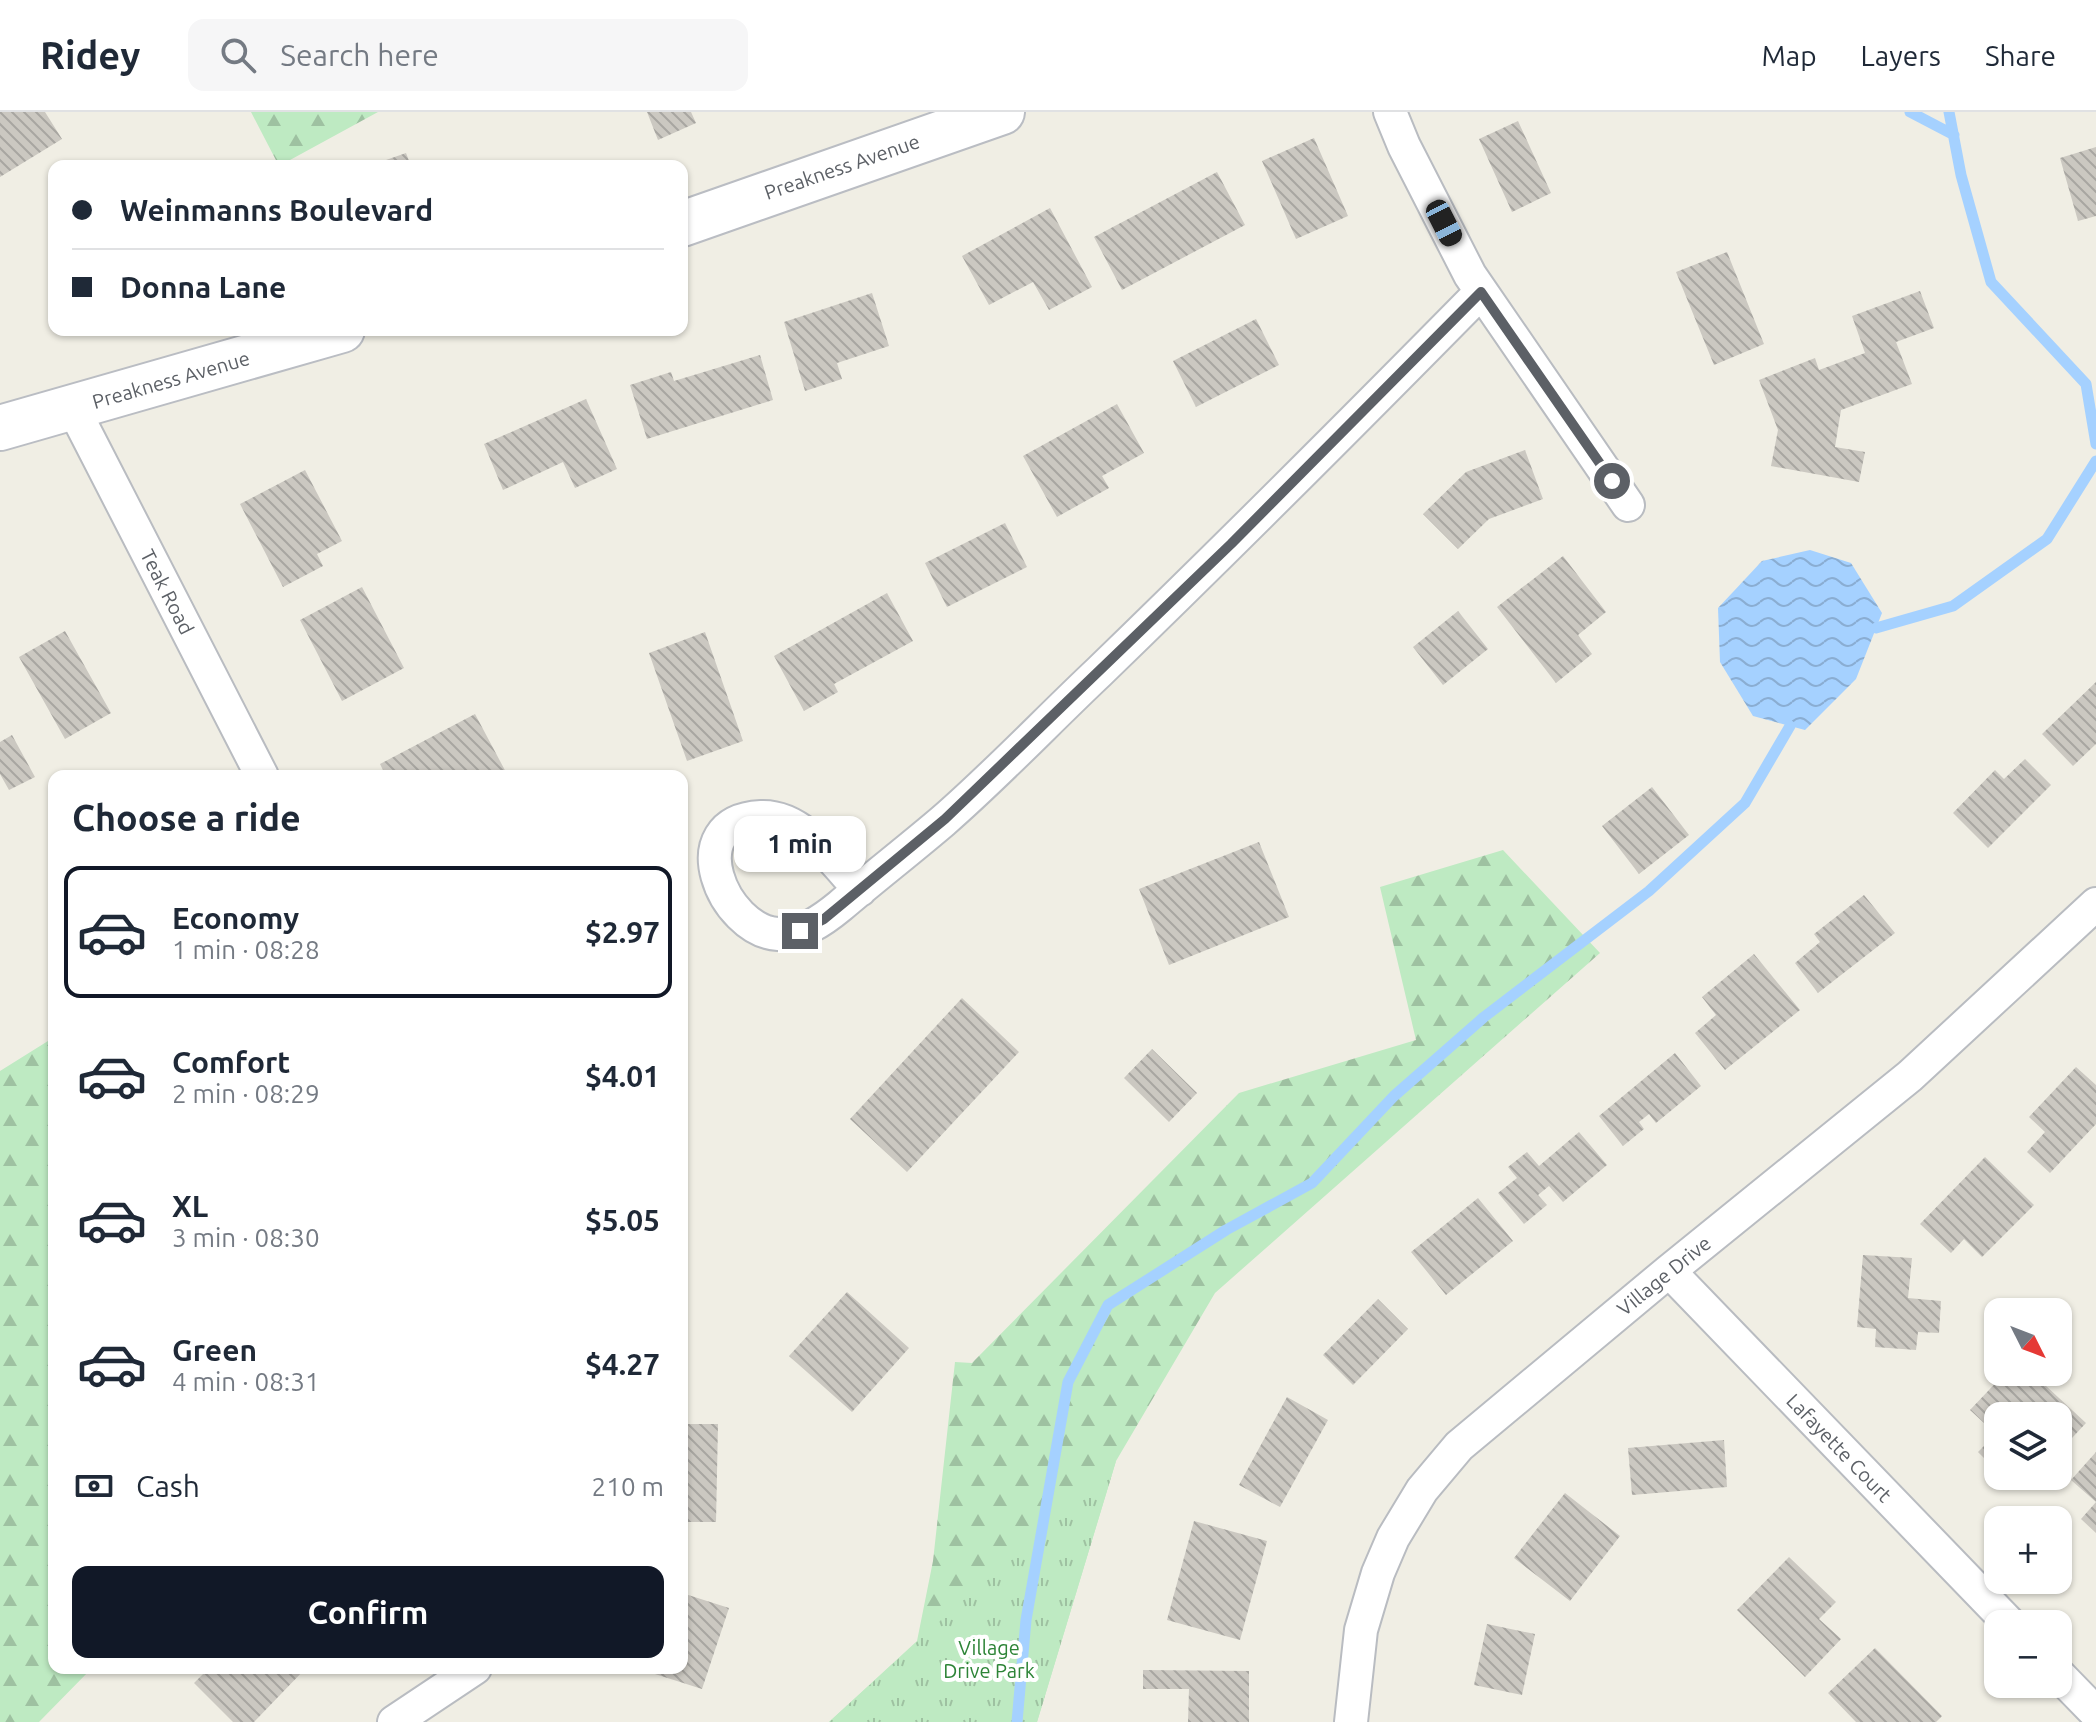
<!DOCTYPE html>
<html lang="en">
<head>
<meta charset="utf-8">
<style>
	:root { --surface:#fff; --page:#f6f6f7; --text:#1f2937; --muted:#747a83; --line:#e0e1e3; --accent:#111827 }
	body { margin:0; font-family:Ubuntu,sans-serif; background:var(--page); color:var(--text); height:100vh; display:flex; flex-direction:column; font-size:30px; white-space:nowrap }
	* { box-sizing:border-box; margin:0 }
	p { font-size:26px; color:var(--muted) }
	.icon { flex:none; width:44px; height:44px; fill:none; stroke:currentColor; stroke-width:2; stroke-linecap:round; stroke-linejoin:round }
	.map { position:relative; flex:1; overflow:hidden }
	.side { position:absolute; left:48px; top:658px; width:640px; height:904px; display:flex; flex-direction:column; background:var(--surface); border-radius:16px; box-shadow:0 2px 6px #0004 }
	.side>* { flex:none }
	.guide { position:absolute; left:48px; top:48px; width:640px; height:176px; border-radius:16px; box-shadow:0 2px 6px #0004; display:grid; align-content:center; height:176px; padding:0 24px; background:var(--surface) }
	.needle { width:52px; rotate:132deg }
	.fabs { position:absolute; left:1984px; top:1186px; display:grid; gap:16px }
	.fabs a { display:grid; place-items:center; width:88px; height:88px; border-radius:16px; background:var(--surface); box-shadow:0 2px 6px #0004; font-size:40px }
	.end { position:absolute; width:36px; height:36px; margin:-18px; border:10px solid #5c6066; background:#fff; box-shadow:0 0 0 4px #fff }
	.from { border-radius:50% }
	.bubble { position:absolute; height:56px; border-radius:16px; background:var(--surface); box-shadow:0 2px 6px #0004; font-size:26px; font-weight:700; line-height:56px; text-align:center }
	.car { position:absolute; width:24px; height:48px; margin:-24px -12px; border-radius:10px; box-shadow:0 0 6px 2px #0007; background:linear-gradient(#222 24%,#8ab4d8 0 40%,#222 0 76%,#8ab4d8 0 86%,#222 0) }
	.guide b { display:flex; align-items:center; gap:28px; height:76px; font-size:30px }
	.guide b+b { border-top:2px solid var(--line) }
	.guide i { width:20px; height:20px; background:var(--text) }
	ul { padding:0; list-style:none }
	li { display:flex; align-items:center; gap:24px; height:132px; margin:0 16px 12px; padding:0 8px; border:4px solid transparent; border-radius:16px }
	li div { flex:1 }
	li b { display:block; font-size:30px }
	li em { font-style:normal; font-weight:700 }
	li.active { border-color:var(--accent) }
	li>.icon { width:72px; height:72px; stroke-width:1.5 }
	h2 { padding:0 24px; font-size:36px; line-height:96px }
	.pay { display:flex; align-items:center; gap:20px; height:88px; padding:0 24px; font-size:30px }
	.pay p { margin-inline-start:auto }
	.button { display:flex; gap:16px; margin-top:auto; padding:16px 24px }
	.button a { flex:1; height:92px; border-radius:16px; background:var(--accent); color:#fff; font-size:32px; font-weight:700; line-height:92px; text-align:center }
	header { display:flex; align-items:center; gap:48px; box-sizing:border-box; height:112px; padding:0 40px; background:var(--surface); border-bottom:2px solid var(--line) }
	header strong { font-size:38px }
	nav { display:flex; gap:44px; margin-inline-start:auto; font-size:28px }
	.search { width:560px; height:72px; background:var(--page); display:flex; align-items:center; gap:20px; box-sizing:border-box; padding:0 28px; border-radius:16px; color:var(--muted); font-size:30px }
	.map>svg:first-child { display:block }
</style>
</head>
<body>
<header>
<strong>Ridey</strong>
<div class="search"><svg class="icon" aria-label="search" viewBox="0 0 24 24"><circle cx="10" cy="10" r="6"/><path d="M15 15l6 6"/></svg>Search here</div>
<nav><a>Map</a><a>Layers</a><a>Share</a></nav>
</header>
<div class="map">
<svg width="2096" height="1610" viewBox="0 0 2096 1610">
	<defs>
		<pattern id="forest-firs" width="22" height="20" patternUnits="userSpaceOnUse" patternTransform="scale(2)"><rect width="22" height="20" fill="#beeac2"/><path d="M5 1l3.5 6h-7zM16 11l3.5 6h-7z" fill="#9ec1a1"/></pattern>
		<pattern id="park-tufts" width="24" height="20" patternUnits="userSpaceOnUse" patternTransform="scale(2)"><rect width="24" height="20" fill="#beeac2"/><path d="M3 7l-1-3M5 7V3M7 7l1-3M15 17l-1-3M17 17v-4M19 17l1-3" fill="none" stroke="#9ec1a1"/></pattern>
		<pattern id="water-waves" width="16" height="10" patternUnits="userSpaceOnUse" patternTransform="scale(2)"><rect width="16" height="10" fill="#a5d1ff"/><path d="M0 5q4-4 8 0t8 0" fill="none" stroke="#8aadd2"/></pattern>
		<pattern id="building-back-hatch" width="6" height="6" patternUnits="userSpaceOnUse" patternTransform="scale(2)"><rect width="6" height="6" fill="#cbc8c1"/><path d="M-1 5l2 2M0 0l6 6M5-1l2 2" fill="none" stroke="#a8a6a1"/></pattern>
	</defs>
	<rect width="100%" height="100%" fill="#f0eee4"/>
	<path fill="url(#forest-firs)" d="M251 0H378L279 54Z
		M1503 738 1600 841 1215 1181 1116 1349 1037 1610H829L917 1529 933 1449 955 1250 972 1251 1239 981 1416 928 1380 775Z
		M48 929 54 940V1556H92L39 1610H0V959Z"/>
	<path fill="url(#park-tufts)" d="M1116 1349 1037 1610H829Z"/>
	<path fill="url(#water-waves)" d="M1810 438 1851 451 1882 501 1856 567 1805 618 1753 604 1720 550 1718 496 1762 449Z"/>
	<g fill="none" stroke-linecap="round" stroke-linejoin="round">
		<path stroke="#a5d1ff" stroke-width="11" d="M1910 0 1954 23
			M1949 0 1961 63 1991 170 2086 272 2096 332
			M1876 516 1953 494 2047 427 2096 349
			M1017 1610 1026 1508 1068 1270 1108 1193 1226 1118 1312 1071 1394 984 1484 905 1649 779 1745 691 1790 614"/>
	</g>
	<path fill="url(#building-back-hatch)" d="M0 0H45L62 27 0 65Z
		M647 0H691L696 11 658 28Z
		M1518 9 1551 81 1512 100 1479 27Z
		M1314 26 1348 104 1296 127 1262 49Z
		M2096 35V104L2078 109 2060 46Z
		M406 41 411 54H369Z
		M1217 60 1245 113 1122 178 1094 125Z
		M1050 96 1092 175 1049 198 1033 170 989 193 962 144Z
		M1727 140 1764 232 1714 253 1676 160Z
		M1920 179 1934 216 1896 230 1912 272 1841 298 1835 335 1865 340 1859 370 1771 354 1778 318 1759 268 1815 246 1819 258 1865 241 1852 204Z
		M872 181 889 234 837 251 842 267 805 279 784 210Z
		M1256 207 1279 253 1196 295 1173 249Z
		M760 243 773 288 647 327 630 273 671 260 674 269Z
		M586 287 617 357 575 376 563 350 503 378 484 332Z
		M1117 292 1144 341 1102 364 1109 376 1057 405 1023 344Z
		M1525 338 1543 387 1489 407 1458 437 1423 402 1466 360Z
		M305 358 342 429 317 442 323 454 283 475 240 392Z
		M1005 411 1027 455 947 495 925 451Z
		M1563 444 1606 500 1578 523 1592 542 1556 571 1497 495Z
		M362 475 404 556 342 589 300 508Z
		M887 481 913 529 834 572 838 580 804 599 774 544Z
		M1458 499 1488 537 1443 573 1413 535Z
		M65 519 111 601 65 627 19 545Z
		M705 520 743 629 687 649 649 541Z
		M2096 570V632L2073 654 2042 622Z
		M475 602 508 664H386L380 652Z
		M12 623 35 665 9 678 0 662V630Z
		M2025 647 2051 673 1988 736 1953 701 1995 658 2004 667Z
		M1652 675 1689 723 1639 762 1602 714Z
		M1259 730 1289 805 1169 853 1139 777Z
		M1864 783 1895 821 1818 881 1795 851 1820 830 1814 822Z
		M1754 842 1800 898 1725 958 1695 921 1716 903 1702 885Z
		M962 886 1019 940 907 1060 850 1007Z
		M1152 937 1197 981 1169 1010 1124 966Z
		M1675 941 1701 974 1656 1011 1649 1002 1639 1010 1644 1017 1623 1034 1599 1004Z
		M2076 955 2096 973V1012L2050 1061 2027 1040 2045 1020 2029 1005Z
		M1579 1020 1607 1053 1563 1090 1549 1074 1538 1083 1547 1093 1524 1112 1498 1081 1517 1066 1508 1055 1527 1040 1539 1054Z
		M1985 1045 2034 1093 1982 1145 1964 1127 1951 1141 1920 1112Z
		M1478 1086 1513 1129 1446 1183 1411 1140Z
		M1863 1143 1912 1146 1908 1186 1941 1189 1939 1221 1918 1220 1916 1238 1875 1235 1876 1217 1857 1215Z
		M847 1180 909 1236 852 1300 789 1244Z
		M1378 1187 1408 1217 1353 1273 1323 1243Z
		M2006 1260H2031L2086 1311 2058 1341V1304H1998V1354L1995 1357 1978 1340 1996 1322 1970 1298Z
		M1287 1285 1328 1308 1280 1395 1239 1373Z
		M682 1312H718L716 1410H682Z
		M1724 1328 1727 1375 1632 1383 1628 1336Z
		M2096 1340V1421L2081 1407 2096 1390 2071 1368Z
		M1565 1381 1620 1424 1570 1489 1514 1446Z
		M1194 1409 1267 1429 1240 1528 1167 1508Z
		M1789 1445 1836 1490 1819 1507 1841 1527 1805 1565 1737 1498Z
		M682 1481 729 1496 702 1577 655 1562 658 1556H682Z
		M1487 1512 1535 1522 1522 1583 1474 1573Z
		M1875 1536 1942 1604 1936 1610H1856L1828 1581Z
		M209 1556H306L254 1610H233L194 1571Z
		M1143 1558 1249 1559V1610H1188L1189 1577H1143Z"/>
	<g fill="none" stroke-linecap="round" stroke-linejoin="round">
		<g stroke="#b9bcc1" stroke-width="36">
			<path id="minor" d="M1390 0 1404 34 1470 163 1628 393
				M73 296 262 664
				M860 778C835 751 802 703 761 705 677 709 723 819 778 822 802 823 823 808 840 794 874 765 909 738 943 709 997 662 1047 609 1099 560 1228 435 1355 308 1481 180
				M1669 1159 2010 1512
				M2058 1562 2096 1601
				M394 1610 475 1556
				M1351 1610 1361 1518 1378 1461 1393 1426 1422 1378 1459 1334 1669 1159 1910 964 2096 792"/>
		</g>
		<g stroke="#babdc3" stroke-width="48">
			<path id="secondary" d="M682 112 1002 0
				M0 316 342 218"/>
		</g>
		<use href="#minor" stroke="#fff" stroke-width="32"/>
		<use href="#secondary" stroke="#fff" stroke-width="44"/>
	</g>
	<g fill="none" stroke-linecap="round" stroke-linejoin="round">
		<path stroke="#5c6066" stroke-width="10" d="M800 819 824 807 945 707 1231 432 1481 180 1612 369"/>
	</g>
	<g text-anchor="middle" stroke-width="8" stroke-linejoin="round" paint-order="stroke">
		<g font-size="20" fill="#5c6066" stroke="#fff">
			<text transform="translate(842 55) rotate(-19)" y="7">Preakness Avenue</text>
			<text transform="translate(171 268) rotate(-16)" y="7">Preakness Avenue</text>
			<text transform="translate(167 480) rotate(63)" y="7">Teak Road</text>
			<text transform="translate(1664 1164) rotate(-39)" y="7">Village Drive</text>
			<text transform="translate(1839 1336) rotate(46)" y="7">Lafayette Court</text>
		</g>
		<g font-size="20" fill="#2d8437" stroke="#fff">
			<text x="989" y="1543">Village<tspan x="989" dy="23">Drive Park</tspan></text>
		</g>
	</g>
</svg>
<div class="fabs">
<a><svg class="needle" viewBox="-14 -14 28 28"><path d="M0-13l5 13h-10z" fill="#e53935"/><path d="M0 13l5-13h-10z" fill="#747a83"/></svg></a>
<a><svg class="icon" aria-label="layers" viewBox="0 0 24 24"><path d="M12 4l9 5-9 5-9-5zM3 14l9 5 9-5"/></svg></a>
<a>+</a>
<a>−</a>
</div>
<i class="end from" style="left:1612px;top:369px"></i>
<i class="end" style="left:800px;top:819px"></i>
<div class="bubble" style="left:734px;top:704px;width:132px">1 min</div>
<i class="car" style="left:1444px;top:111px;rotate:153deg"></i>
<div class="guide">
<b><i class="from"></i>Weinmanns Boulevard</b>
<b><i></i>Donna Lane</b>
</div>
<section class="side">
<h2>Choose a ride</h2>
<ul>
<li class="active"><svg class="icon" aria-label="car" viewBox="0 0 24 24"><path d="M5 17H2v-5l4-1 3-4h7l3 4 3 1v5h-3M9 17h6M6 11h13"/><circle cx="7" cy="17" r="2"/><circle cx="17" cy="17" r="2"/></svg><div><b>Economy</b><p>1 min · 08:28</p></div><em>$2.97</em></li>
<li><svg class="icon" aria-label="car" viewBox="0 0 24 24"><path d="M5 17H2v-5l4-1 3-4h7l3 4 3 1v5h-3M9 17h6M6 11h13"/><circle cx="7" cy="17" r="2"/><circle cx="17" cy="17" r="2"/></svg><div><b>Comfort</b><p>2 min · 08:29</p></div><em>$4.01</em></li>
<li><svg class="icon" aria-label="car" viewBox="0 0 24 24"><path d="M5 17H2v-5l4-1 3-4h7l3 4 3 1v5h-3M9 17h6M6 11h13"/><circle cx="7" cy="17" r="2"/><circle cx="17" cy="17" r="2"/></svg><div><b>XL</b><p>3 min · 08:30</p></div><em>$5.05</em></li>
<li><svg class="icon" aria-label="car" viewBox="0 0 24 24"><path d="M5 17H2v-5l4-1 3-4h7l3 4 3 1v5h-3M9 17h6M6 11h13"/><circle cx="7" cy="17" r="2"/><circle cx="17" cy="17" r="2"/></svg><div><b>Green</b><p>4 min · 08:31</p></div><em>$4.27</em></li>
</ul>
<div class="pay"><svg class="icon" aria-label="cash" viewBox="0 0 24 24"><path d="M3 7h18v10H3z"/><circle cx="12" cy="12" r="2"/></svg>Cash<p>210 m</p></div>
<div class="button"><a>Confirm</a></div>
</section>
</div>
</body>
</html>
